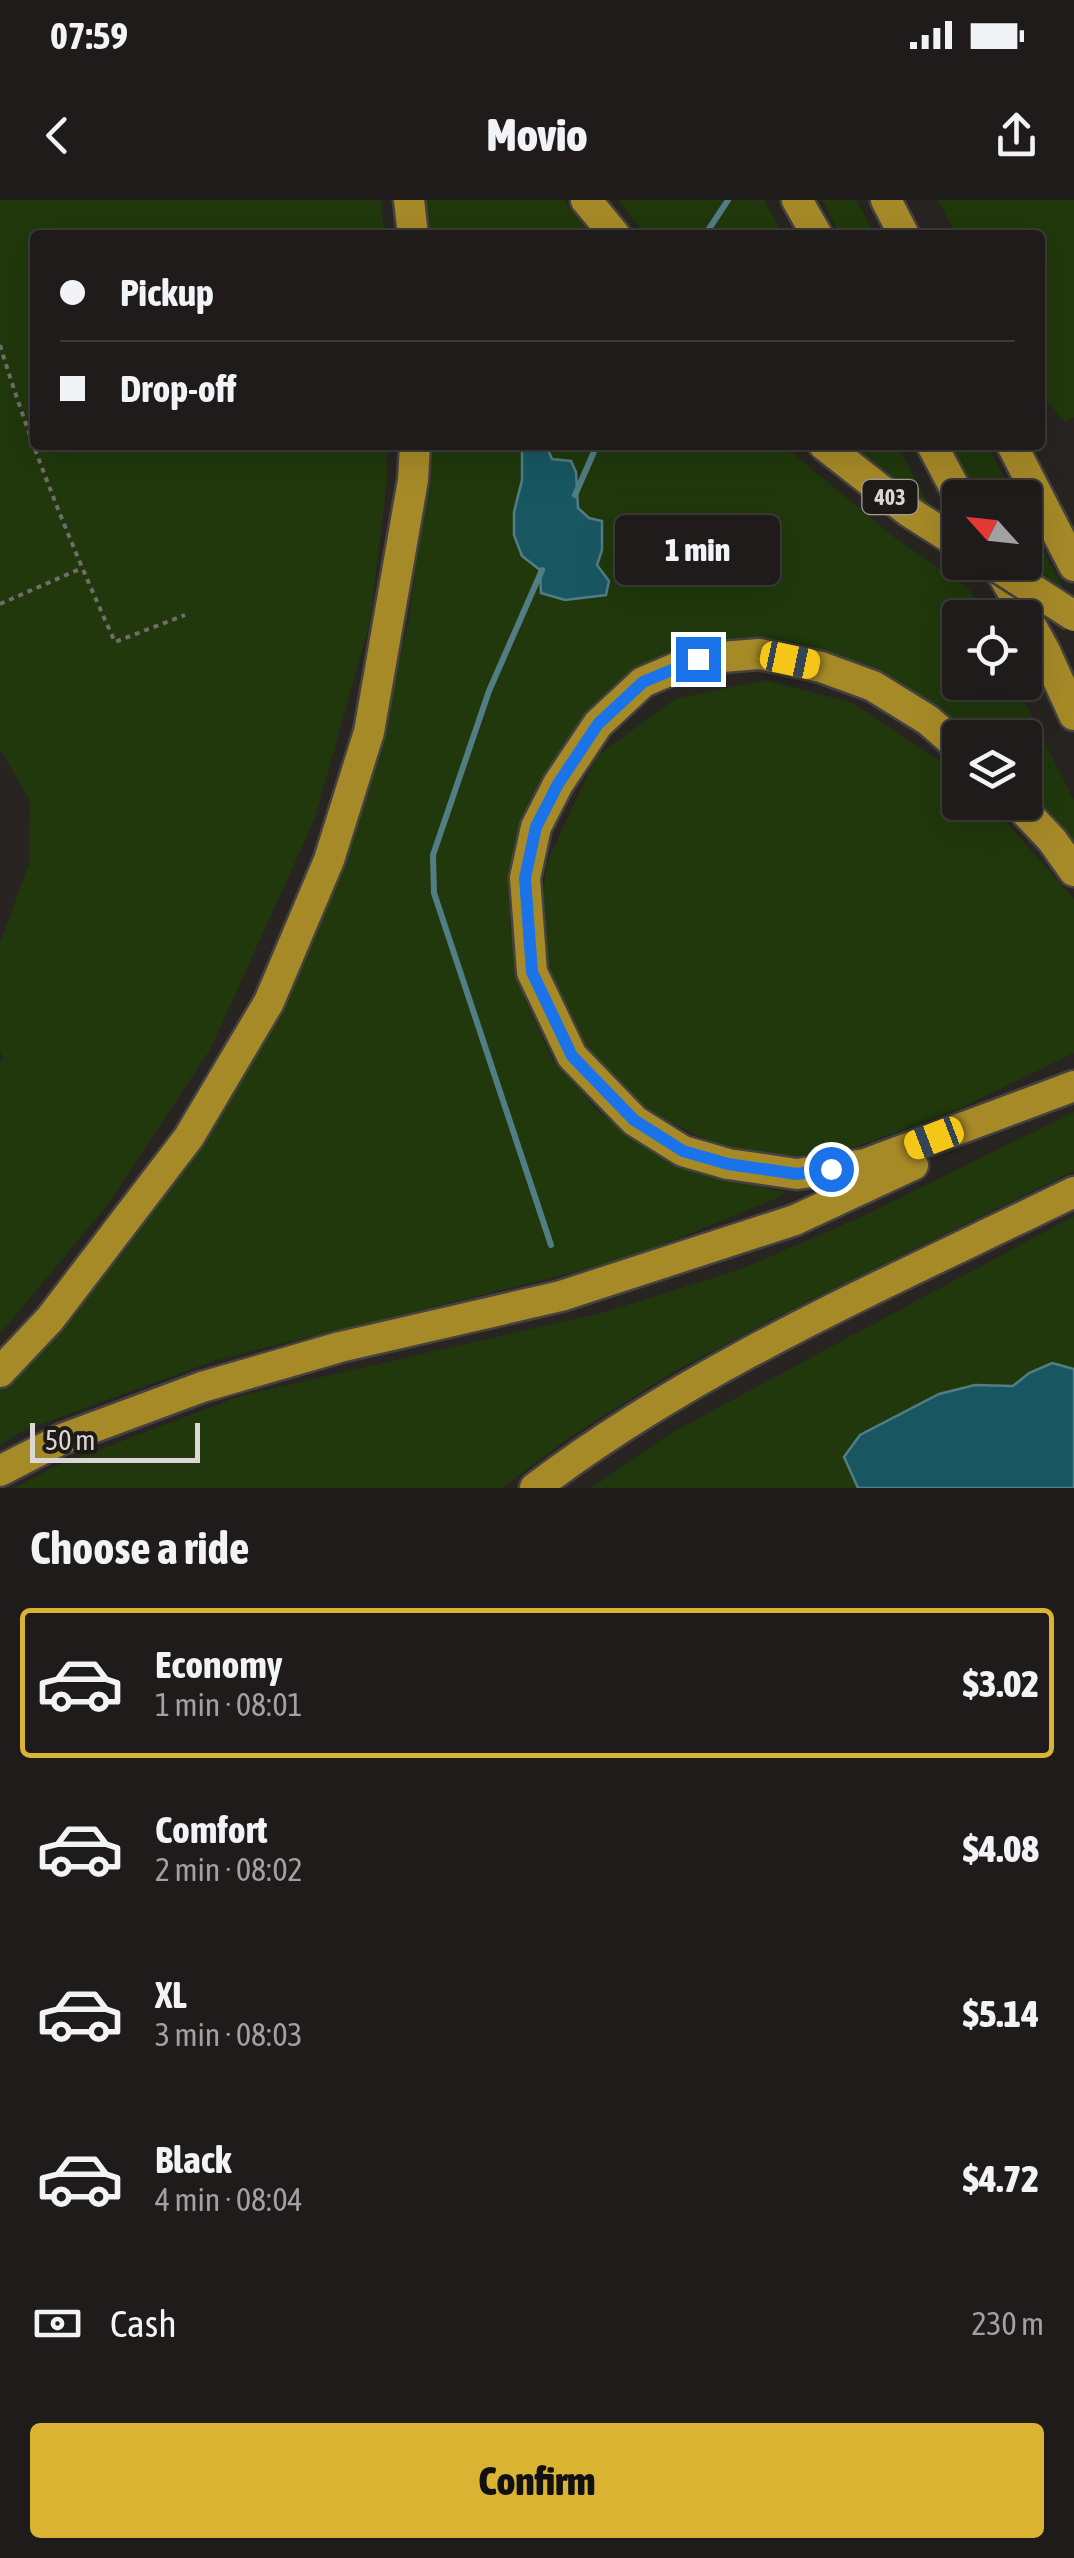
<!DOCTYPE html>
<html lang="en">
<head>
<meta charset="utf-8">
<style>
	:root { --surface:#1e1b1a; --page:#262423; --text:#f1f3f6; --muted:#a1a1a2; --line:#3c3939; --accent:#dab333 }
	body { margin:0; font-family:"Asap Condensed",sans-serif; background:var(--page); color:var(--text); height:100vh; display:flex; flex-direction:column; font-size:38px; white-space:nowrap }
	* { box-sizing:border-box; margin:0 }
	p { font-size:32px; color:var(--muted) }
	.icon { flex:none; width:55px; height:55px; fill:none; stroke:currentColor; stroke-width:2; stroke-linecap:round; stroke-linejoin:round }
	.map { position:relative; height:1288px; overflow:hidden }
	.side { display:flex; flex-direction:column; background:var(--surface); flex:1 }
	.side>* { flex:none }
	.hud { position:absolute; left:30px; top:30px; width:1015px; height:220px; border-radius:10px; box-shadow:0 10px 40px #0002,0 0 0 2px var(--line); display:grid; align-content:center; height:220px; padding:0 30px; background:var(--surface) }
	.needle { width:65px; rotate:297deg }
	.fabs { position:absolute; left:942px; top:280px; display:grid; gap:20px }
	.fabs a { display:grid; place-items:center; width:100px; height:100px; border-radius:10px; background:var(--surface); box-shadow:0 10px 40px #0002,0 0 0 2px var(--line); font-size:50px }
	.scale { position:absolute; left:30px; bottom:25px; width:170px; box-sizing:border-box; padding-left:10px; border:5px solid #dad7d6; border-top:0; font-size:28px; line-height:35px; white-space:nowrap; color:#dad7d6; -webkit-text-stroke:8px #1e1a18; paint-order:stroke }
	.end { position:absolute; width:45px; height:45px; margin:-22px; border:12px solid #1a73e8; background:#fff; box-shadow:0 0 0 5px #fff }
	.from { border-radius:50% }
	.bubble { position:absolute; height:70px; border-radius:10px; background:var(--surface); box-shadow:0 10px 40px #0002,0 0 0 2px var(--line); font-size:32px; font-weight:800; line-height:70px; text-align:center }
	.car { position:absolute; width:30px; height:60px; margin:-30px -15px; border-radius:12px; box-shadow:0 0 8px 2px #0007; background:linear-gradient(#f5c518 24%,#345 0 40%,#f5c518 0 76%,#345 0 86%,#f5c518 0) }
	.hud b { display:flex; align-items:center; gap:35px; height:95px; font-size:38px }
	.hud b+b { border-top:2px solid var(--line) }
	.hud i { width:25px; height:25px; background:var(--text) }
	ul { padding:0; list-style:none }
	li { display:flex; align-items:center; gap:30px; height:150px; margin:0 20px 15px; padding:0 10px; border:5px solid transparent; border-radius:10px }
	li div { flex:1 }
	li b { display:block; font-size:38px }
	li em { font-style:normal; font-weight:800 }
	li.current { border-color:var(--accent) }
	li>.icon { width:90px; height:90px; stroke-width:1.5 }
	h2 { padding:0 30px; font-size:45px; line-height:120px }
	.pay { display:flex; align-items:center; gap:25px; height:110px; padding:0 30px; font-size:38px }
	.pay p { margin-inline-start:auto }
	.cta { display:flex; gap:20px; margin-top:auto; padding:20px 30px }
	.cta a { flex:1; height:115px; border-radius:10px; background:var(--accent); color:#111; font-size:40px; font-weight:800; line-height:115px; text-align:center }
	.status { display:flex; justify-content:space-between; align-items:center; height:70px; padding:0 50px; background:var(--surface); direction:ltr }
	.status svg { height:28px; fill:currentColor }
	header { display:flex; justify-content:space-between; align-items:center; height:130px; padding:0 30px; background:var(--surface); font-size:45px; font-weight:800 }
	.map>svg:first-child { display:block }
</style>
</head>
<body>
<div class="status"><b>07:59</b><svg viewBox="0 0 49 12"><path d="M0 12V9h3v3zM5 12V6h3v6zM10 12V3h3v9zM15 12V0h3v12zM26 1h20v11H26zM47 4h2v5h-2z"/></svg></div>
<header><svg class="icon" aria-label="back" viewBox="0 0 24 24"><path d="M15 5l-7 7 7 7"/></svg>Movio<svg class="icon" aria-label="share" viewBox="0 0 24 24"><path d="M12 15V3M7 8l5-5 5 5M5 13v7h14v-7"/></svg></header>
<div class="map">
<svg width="1074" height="1288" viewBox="0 0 1074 1288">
	<rect width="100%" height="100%" fill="#282422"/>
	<path fill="#20380c" d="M0 0H381L384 35H35V245H388L387 280 370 422 315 618 211 848 109 1003 0 1134V864L3 857 0 852V743L29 664 30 601 0 549Z
		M424 0H564L590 35H426Z
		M618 0H764L783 35H646Z
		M822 0H856L875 35H840Z
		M938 0H1074V217L1064 222 1040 192V35H956Z
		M427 245H522V280L514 312 522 356 540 370 542 393 565 400 606 395 609 381 597 365 602 350V322L589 318 578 308 576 273 552 259 546 245H783L890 334 969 389 983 417 960 418V482L1015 483 1074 601V651L1025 590V538L967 537 908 490 820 451 747 442 631 478 579 523 538 584 515 651 509 725 524 797 552 859 598 911 655 953 712 977 785 992 782 996 625 1060 219 1159 25 1230 0 1245V1188L122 1055 204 939 381 535 409 418 425 294Z
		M850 245H897L933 312Z
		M949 245H987L1015 297H977Z
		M1025 316 1070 401 1011 363 1025 362Z
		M765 480 853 503 960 574V602L990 603 1074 699V853L952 912 855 947 782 958 721 946 670 923 620 889 578 840 553 784 541 727 546 664 597 556 675 499Z
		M1074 912V971L798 1106 675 1171 570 1237 502 1288H14L56 1266 240 1196 605 1112 741 1069 859 1018Z
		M1074 1016V1169C1045 1161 1035 1168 1013 1186L975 1185 939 1194 860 1234 851 1275 858 1288H591L673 1232Z"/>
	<path fill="#185762" stroke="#527d85" stroke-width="2.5" d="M522 245H546L552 259 571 261 576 272 578 308 589 318 602 321V350L597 365 609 381 606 395 565 400 541 393 540 370 522 356 514 335V312L522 280Z
		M1052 1163 1074 1169V1288H858L844 1257 860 1235 939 1194 975 1185 1013 1186 1029 1173Z"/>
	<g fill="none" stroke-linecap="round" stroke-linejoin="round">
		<path stroke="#527d85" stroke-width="6" d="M705 35 728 0
			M575 295 597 245
			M542 370 489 491 433 655 434 693 551 1045"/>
		<g stroke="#454240" stroke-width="35">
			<path id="highway" d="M409 0 413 35
				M586 0 615 35
				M797 0 817 35
				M886 0 904 35
				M824 245 908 311 960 344
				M932 245 960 298
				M1012 245 1074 366
				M996 362 1045 451 1074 515
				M960 548 928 520 873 486 821 467 759 454 697 459 643 482 598 524 558 584 536 627 525 678 532 772 572 856 635 921 683 951 728 964 797 974 865 964 1074 886
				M1016 602 1052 640 1074 671
				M0 1172 50 1119 189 937 269 802 329 660 369 532 413 280 415 245
				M0 1271 62 1239 202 1187 340 1147 561 1096 795 1020 913 965
				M535 1288C698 1164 891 1082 1074 992"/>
		</g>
		<path stroke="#706c6b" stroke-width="4" stroke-dasharray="5 5" stroke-linecap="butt" d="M0 145C31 247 71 345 115 442L185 415
			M0 404 82 368"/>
		<use href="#highway" stroke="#a78a28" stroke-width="30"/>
		<g stroke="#454240" stroke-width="35" stroke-linecap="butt">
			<path id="highway-bridge" d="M990 362 1074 416"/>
		</g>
		<use href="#highway-bridge" stroke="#a78a28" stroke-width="30"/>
	</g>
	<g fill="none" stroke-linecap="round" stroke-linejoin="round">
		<path stroke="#1a73e8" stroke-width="12" d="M698 459 643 482 598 524 558 584 536 627 525 678 532 772 572 856 634 920 683 951 728 964 797 974 831 969"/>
	</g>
	<g text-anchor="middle" stroke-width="8" stroke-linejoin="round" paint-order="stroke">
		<rect fill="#1e1a18" stroke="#a29e9d" stroke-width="2.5" x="862.5" y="280" width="55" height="34" rx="8"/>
		<g font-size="22" font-weight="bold" fill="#dad7d6">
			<text x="890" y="305">403</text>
		</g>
	</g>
</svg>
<div class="fabs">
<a><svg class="needle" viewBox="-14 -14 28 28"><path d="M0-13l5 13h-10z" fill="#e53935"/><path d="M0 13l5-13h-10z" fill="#a1a1a2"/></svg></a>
<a><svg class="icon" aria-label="locate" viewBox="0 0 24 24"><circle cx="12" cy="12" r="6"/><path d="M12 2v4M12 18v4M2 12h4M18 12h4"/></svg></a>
<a><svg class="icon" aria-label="layers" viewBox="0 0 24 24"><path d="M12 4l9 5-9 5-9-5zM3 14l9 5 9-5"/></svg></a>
</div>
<div class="scale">50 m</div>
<i class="end from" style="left:831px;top:969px"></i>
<i class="end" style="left:698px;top:459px"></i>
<div class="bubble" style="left:615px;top:315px;width:165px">1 min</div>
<i class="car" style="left:790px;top:460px;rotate:102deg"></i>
<i class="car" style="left:934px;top:938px;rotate:249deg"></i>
<div class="hud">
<b><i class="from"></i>Pickup</b>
<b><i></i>Drop-off</b>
</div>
</div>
<section class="side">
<h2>Choose a ride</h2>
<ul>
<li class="current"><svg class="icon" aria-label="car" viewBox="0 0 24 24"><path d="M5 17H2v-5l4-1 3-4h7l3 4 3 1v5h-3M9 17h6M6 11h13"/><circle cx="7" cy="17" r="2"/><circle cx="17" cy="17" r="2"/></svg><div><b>Economy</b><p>1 min · 08:01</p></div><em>$3.02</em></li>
<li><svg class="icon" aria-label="car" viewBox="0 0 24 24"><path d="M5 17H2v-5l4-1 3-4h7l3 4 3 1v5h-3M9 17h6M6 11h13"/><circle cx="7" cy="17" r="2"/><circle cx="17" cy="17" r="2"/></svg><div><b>Comfort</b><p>2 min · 08:02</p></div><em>$4.08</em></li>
<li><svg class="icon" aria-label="car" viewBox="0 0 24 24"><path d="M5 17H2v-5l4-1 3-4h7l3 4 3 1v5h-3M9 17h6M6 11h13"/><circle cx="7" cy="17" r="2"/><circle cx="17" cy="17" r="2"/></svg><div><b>XL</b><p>3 min · 08:03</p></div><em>$5.14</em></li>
<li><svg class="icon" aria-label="car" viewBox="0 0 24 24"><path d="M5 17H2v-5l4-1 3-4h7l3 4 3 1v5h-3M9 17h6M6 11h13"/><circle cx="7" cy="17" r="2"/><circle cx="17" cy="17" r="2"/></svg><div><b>Black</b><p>4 min · 08:04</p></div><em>$4.72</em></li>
</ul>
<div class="pay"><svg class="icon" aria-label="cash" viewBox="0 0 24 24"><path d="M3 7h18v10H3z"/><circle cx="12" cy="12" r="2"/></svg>Cash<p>230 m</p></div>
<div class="cta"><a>Confirm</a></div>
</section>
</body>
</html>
